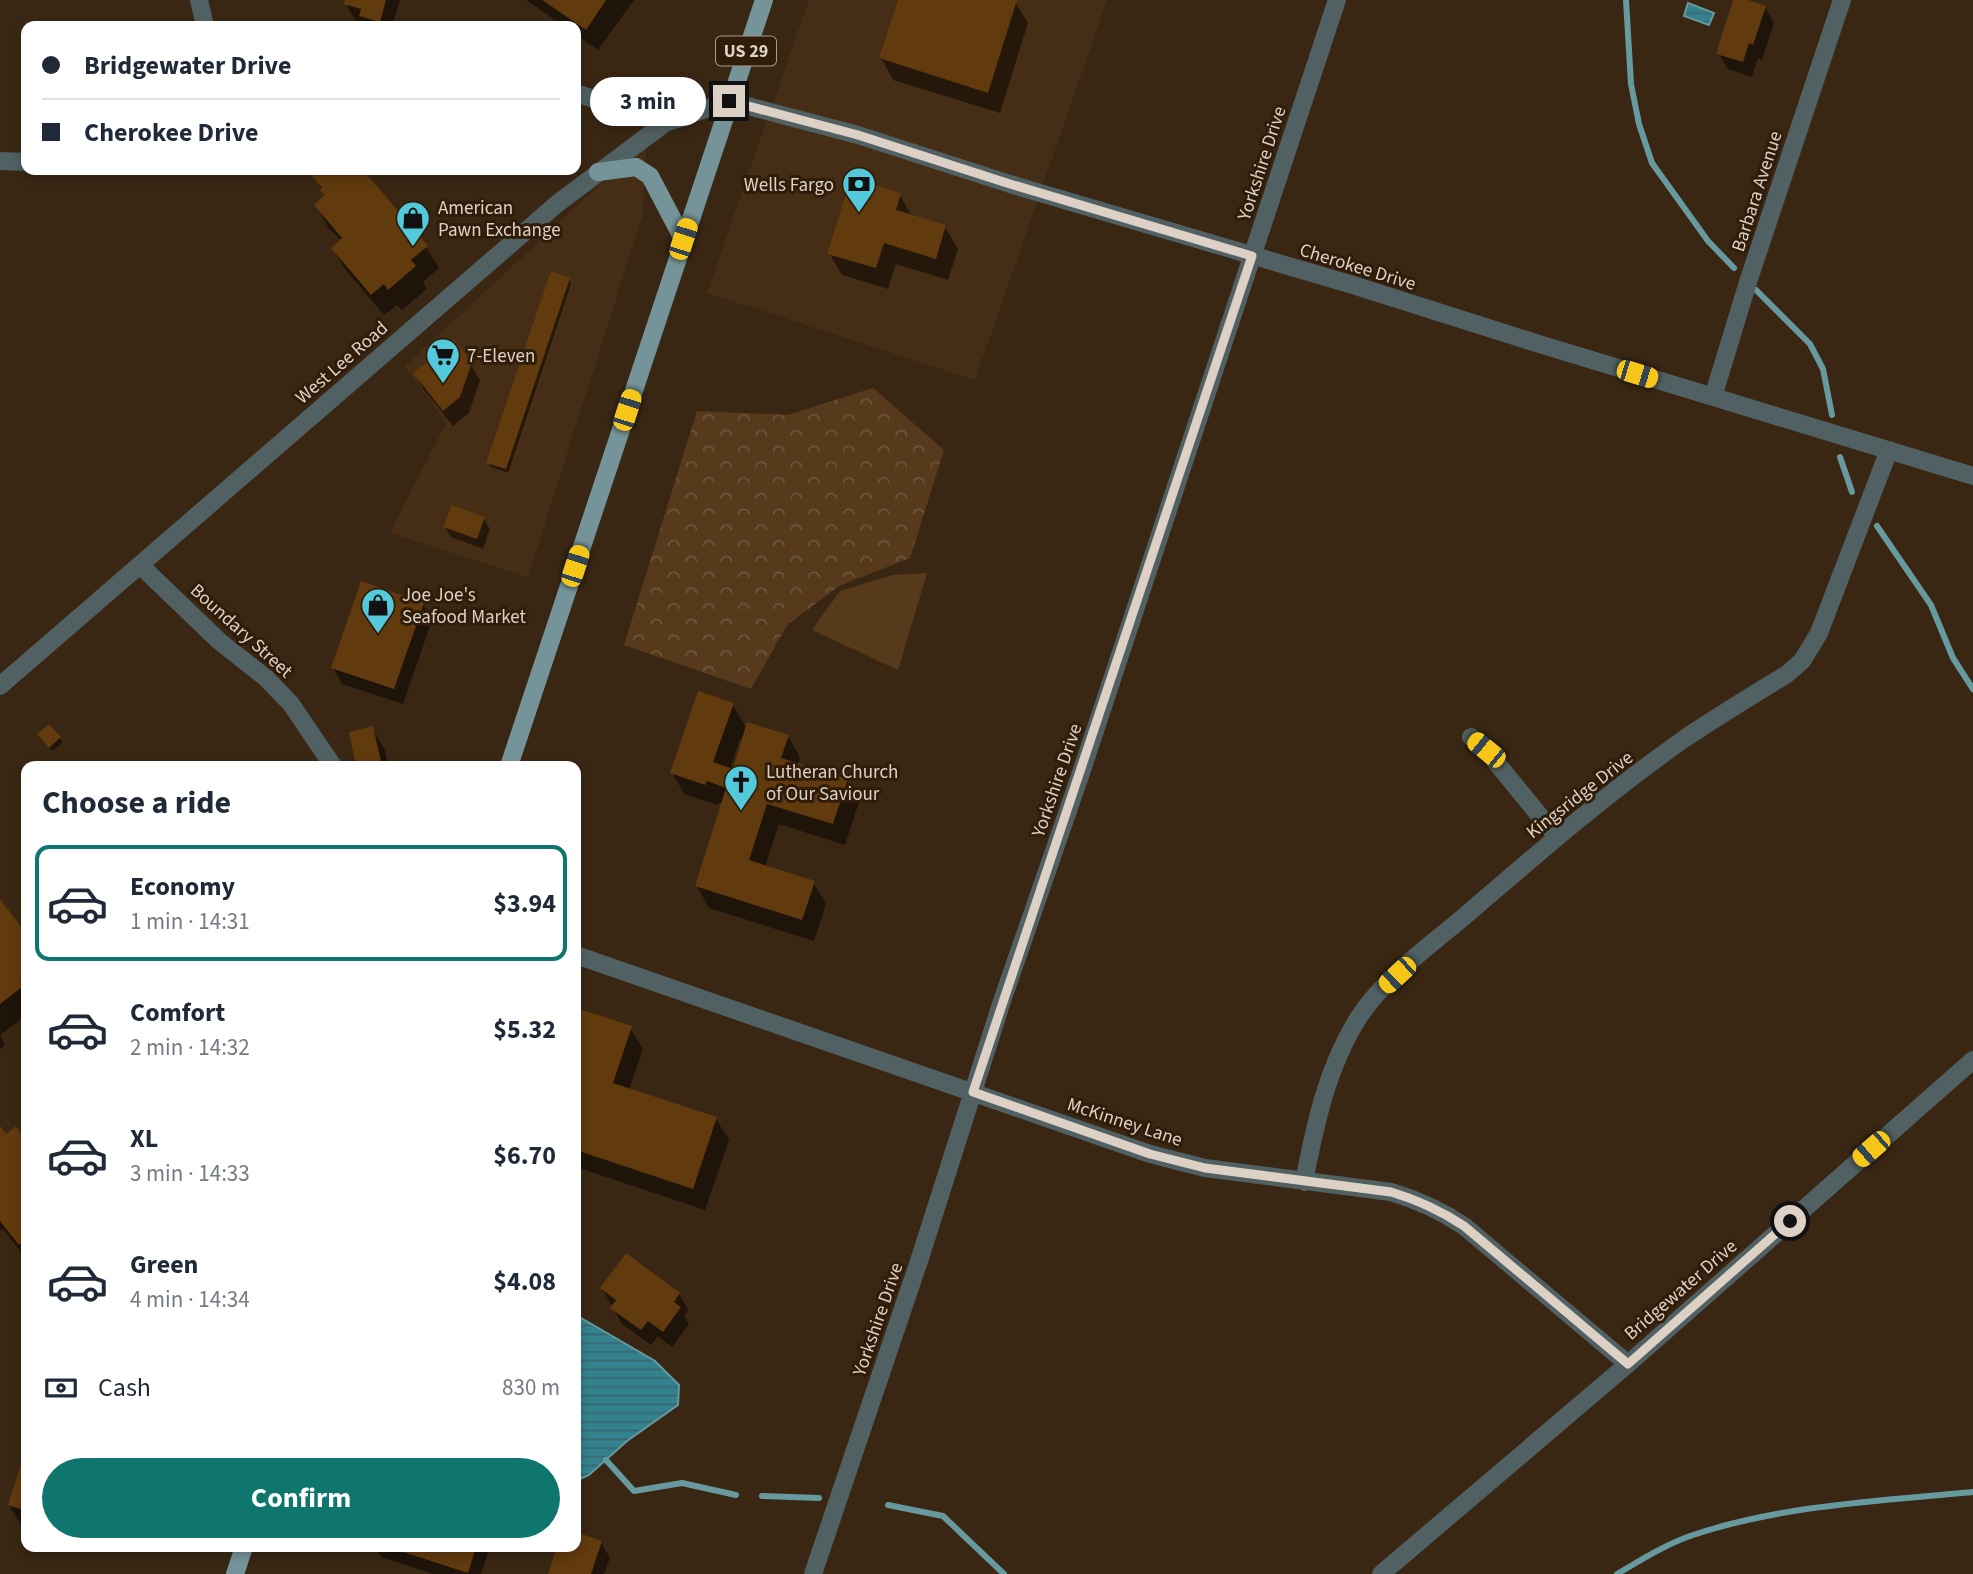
<!DOCTYPE html>
<html lang="en">
<head>
<meta charset="utf-8">
<style>
	:root { --surface:#fff; --page:#f6f6f7; --text:#1f2937; --muted:#747a83; --line:#e0e1e3; --accent:#0f766e }
	body { margin:0; font-family:"Source Sans 3",sans-serif; background:var(--page); color:var(--text); height:100vh; display:flex; flex-direction:column; font-size:26px; white-space:nowrap }
	* { box-sizing:border-box; margin:0 }
	p { font-size:23px; color:var(--muted) }
	.icon { flex:none; width:38px; height:38px; fill:none; stroke:currentColor; stroke-width:2; stroke-linecap:round; stroke-linejoin:round }
	.map { position:relative; flex:1; overflow:hidden }
	.side { position:absolute; left:21px; top:761px; width:560px; height:791px; display:flex; flex-direction:column; background:var(--surface); border-radius:14px; box-shadow:0 4px 10px #0003 }
	.side>* { flex:none }
	.banner { position:absolute; left:21px; top:21px; width:560px; height:154px; border-radius:14px; box-shadow:0 4px 10px #0003; display:grid; align-content:center; height:154px; padding:0 21px; background:var(--surface) }
	.end { position:absolute; width:32px; height:32px; margin:-16px; border:9px solid #ddd1c6; background:#111; box-shadow:0 0 0 4px #111 }
	.from { border-radius:50% }
	.bubble { position:absolute; height:49px; border-radius:24px; background:var(--surface); box-shadow:0 4px 10px #0003; font-size:23px; font-weight:700; line-height:49px; text-align:center }
	.car { position:absolute; width:21px; height:42px; margin:-21px -10px; border-radius:9px; box-shadow:0 0 5px 2px #0007; background:linear-gradient(#f5c518 24%,#345 0 40%,#f5c518 0 76%,#345 0 86%,#f5c518 0) }
	.banner b { display:flex; align-items:center; gap:24px; height:66px; font-size:26px }
	.banner b+b { border-top:2px solid var(--line) }
	.banner i { width:18px; height:18px; background:var(--text) }
	ul { padding:0; list-style:none }
	li { display:flex; align-items:center; gap:21px; height:116px; margin:0 14px 10px; padding:0 7px; border:4px solid transparent; border-radius:14px }
	li div { flex:1 }
	li b { display:block; font-size:26px }
	li em { font-style:normal; font-weight:700 }
	li.active { border-color:var(--accent) }
	li>.icon { width:63px; height:63px; stroke-width:1.5 }
	h2 { padding:0 21px; font-size:32px; line-height:84px }
	.pay { display:flex; align-items:center; gap:18px; height:77px; padding:0 21px; font-size:26px }
	.pay p { margin-inline-start:auto }
	.primary-button { display:flex; gap:14px; margin-top:auto; padding:14px 21px }
	.primary-button a { flex:1; height:80px; border-radius:42px; background:var(--accent); color:#fff; font-size:28px; font-weight:700; line-height:80px; text-align:center }
	.map>svg:first-child { display:block }
</style>
</head>
<body>
<div class="map">
<svg width="1973" height="1574" viewBox="0 0 1973 1574">
	<defs>
		<pattern id="forest-crowns" width="20" height="18" patternUnits="userSpaceOnUse" patternTransform="scale(1.75)"><rect width="20" height="18" fill="#573a1c"/><path d="M2 6a3 3 0 1 1 6 0M12 15a3 3 0 1 1 6 0" fill="none" stroke="#6f553c"/></pattern>
		<pattern id="water-rules" width="6" height="5" patternUnits="userSpaceOnUse" patternTransform="scale(1.75)"><rect width="6" height="5" fill="#33828e"/><path d="M0 2.5h6" fill="none" stroke="#39676d"/></pattern>
	</defs>
	<rect width="100%" height="100%" fill="#392714"/>
	<path fill="#462e16" d="M809 0H1107L975 380 707 293Z
		M646 142 643 214 528 577 390 533 446 423 405 366Z"/>
	<path fill="url(#forest-crowns)" d="M873 388 944 450 910 558 839 586 787 625 751 689 624 645 697 411 788 415Z"/>
	<path fill="#573a1c" d="M927 573 898 670 812 630 840 591 893 575Z"/>
	<path fill="url(#water-rules)" stroke="#669a9f" stroke-width="2" d="M1688 3 1714 13 1709 25 1684 16Z
		M576 1315 655 1361 679 1385 678 1405 627 1441 589 1475 576 1481Z"/>
	<path fill="#0007" fill-rule="evenodd" d="M347 0H400L392 26H367L364 22 355 20 346 4Z
		M526 0H634L598 50 576 35V26H564Z
		M899 0 1015 2 1028 23 1000 113 893 80 881 58Z
		M1735 0 1765 7 1774 23 1762 60 1758 58 1752 77 1728 69 1718 53Z
		M322 170H361L426 247 439 268 423 282 427 289 402 310 397 305 384 315 345 269 333 248 341 241 328 227 316 205 326 197 314 176Z
		M525 170H551L550 175Z
		M900 195 912 217 945 227 958 249 948 280 896 264 888 289 842 275 829 253Z
		M569 279 571 284 508 473 491 467 488 463Z
		M470 363 480 380 469 413 453 426 424 390 415 374Z
		M484 519 490 529 483 549 451 537 445 527Z
		M423 604 432 620 403 704 342 684 333 668Z
		M732 704 747 729 788 736 800 758 798 765 846 780 859 802 845 845 779 824 765 867 813 882 826 904 814 941 709 908 697 886 723 803 719 802 718 805 684 794 672 772ZM740 739 744 740 734 771 730 770Z
		M372 728 385 750 388 766H358L351 733Z
		M60 738 62 743 52 751 42 739Z
		M0 902 22 930 26 927V1015L0 1035Z
		M576 1010 630 1028 643 1049 629 1090 716 1119 729 1140 705 1210 576 1167Z
		M0 1035 5 1045 0 1049Z
		M0 1128 6 1136 15 1129 26 1143V1258L3 1229 0 1231Z
		M602 1288 679 1294 688 1310 684 1316 689 1324 672 1347 658 1336 651 1345 622 1324Z
		M26 1452V1528L22 1526 9 1505Z
		M576 1534 601 1542 610 1558 604 1574H550L559 1547H576Z
		M375 1547H488L489 1550 481 1574H433L381 1557Z"/>
	<g fill="none" stroke-linecap="round" stroke-linejoin="round">
		<path stroke="#669a9f" stroke-width="6" d="M1626 0 1631 84 1639 124 1652 163 1708 241 1734 268
			M1756 290 1810 344 1823 369 1832 415
			M1840 457 1852 492
			M1877 526 1931 605 1953 658 1973 689
			M606 1460 634 1491 682 1483 736 1495
			M762 1496 819 1498
			M888 1505 943 1516 1004 1574
			M1617 1574C1641 1560 1666 1544 1693 1535 1783 1505 1880 1501 1973 1492"/>
	</g>
	<path fill="#613a0e" d="M345 0H386L380 22 359 16 361 9 344 4Z
		M542 0H606L586 30Z
		M898 0H1017L988 93 879 58Z
		M1733 0H1748L1766 6 1753 45 1749 43 1743 62 1716 54Z
		M320 170H363L428 246 411 260 416 266 388 290 384 284 371 295 331 248 342 238 314 205 325 195 320 190 322 188 312 176Z
		M851 178 901 193 896 210 946 225 936 259 884 243 876 268 827 254Z
		M551 271 570 278 506 469 486 463Z
		M454 340 472 362 460 397 443 411 413 373Z
		M452 505 485 517 477 539 443 527Z
		M361 581 424 603 394 689 331 668Z
		M698 691 734 703 713 762 733 769 747 722 789 735 781 758 848 779 833 824 767 804 749 860 815 881 802 920 695 886 726 788 707 781 705 785 670 773Z
		M49 724 61 737 49 748 37 734Z
		M373 726 382 766H356L349 732Z
		M0 899 22 928 26 925V984L0 1004Z
		M576 1008 632 1026 613 1083 717 1117 693 1189 576 1150Z
		M0 1126 6 1134 16 1126 26 1140V1246L23 1242 19 1245 0 1221Z
		M626 1253 680 1293 674 1302 681 1307 663 1332 648 1321 641 1330 610 1308 616 1300 600 1288Z
		M26 1448V1511L8 1505Z
		M576 1532 602 1541 591 1574H548L557 1547H576Z
		M388 1547H476L468 1573Z"/>
	<g fill="none" stroke-linecap="round" stroke-linejoin="round">
		<path stroke="#516062" stroke-width="18" d="M199 0 205 26
			M576 93 665 123
			M0 161 26 162
			M1713 397 1748 282 1842 0
			M140 565 219 641 266 678 291 704 333 766
			M0 686 558 203 665 123 729 101 858 135 1010 184 1353 285 1536 343 1973 476
			M1471 737 1486 750 1557 837
			M576 955 1150 1154 1205 1168 1391 1192C1418 1200 1440 1210 1464 1226L1628 1364
			M1304 1182C1315 1125 1327 1067 1359 1017 1384 978 1431 945 1466 915 1537 854 1607 793 1684 739 1718 716 1753 695 1787 674L1802 661 1819 633 1889 450
			M813 1574 919 1261 1002 1001 1080 776 1337 0
			M1381 1574 1628 1364 1973 1060"/>
		<path stroke="#759499" stroke-width="18" d="M598 172 636 167 650 176 683 239
			M509 766 764 0
			M235 1574 244 1547"/>
	</g>
	<g fill="none" stroke-linecap="round" stroke-linejoin="round">
		<path stroke="#ddd1c6" stroke-width="9" d="M729 101 858 135 1010 184 1252 256 973 1092 1150 1154 1205 1168 1391 1192C1418 1200 1440 1210 1464 1226L1628 1364 1790 1221"/>
	</g>
	<defs>
		<g id="bank-pin" transform="scale(1.75)"><path d="M0 17L-7.5 6A9.5 9.5 0 1 1 7.5 6Z" fill="#53cadc" stroke="#2f1d0a"/><path d="M-6-4H6V4H-6ZM0-2.3a2.3 2.3 0 1 0 0 4.6a2.3 2.3 0 1 0 0-4.6Z" fill="#111"/></g>
		<g id="shop-pin" transform="scale(1.75)"><path d="M0 17L-7.5 6A9.5 9.5 0 1 1 7.5 6Z" fill="#53cadc" stroke="#2f1d0a"/><path d="M-5-2.5h2.3a2.7 3.5 0 0 1 5.4 0H5L5.5 6h-11ZM-1.5-2.5h3a1.5 2.3 0 0 0-3 0Z" fill="#111"/></g>
		<g id="supermarket-pin" transform="scale(1.75)"><path d="M0 17L-7.5 6A9.5 9.5 0 1 1 7.5 6Z" fill="#53cadc" stroke="#2f1d0a"/><path d="M-6-5.5h2.5l.6 2H6L4.5 2H-2.5L-4.4-4H-6ZM-1.5 3.2a1.3 1.3 0 1 0 .1 0ZM3 3.2a1.3 1.3 0 1 0 .1 0Z" fill="#111"/></g>
		<g id="church-pin" transform="scale(1.75)"><path d="M0 17L-7.5 6A9.5 9.5 0 1 1 7.5 6Z" fill="#53cadc" stroke="#2f1d0a"/><path d="M-1.2-6h2.4v3.5h3.3v2.4h-3.3V6h-2.4V-.1h-3.3v-2.4h3.3Z" fill="#111"/></g>
	</defs>
	<g fill-rule="evenodd">
		<use href="#bank-pin" x="859" y="184"/>
		<use href="#shop-pin" x="413" y="218"/>
		<use href="#supermarket-pin" x="443" y="355"/>
		<use href="#shop-pin" x="378" y="605"/>
		<use href="#church-pin" x="741" y="782"/>
	</g>
	<g text-anchor="middle" stroke-width="6" stroke-linejoin="round" paint-order="stroke">
		<rect fill="#2f1d0a" stroke="#a99b8e" stroke-width="2" x="716" y="36.5" width="60" height="29" rx="5"/>
		<g font-size="18" font-weight="bold" fill="#ddd1c6">
			<text x="746" y="57">US 29</text>
		</g>
		<g font-size="19" fill="#ddd1c6" stroke="#2f1d0a">
			<text transform="translate(1261 163) rotate(-72)" y="7">Yorkshire Drive</text>
			<text transform="translate(1756 191) rotate(-72)" y="7">Barbara Avenue</text>
			<text transform="translate(1358 266) rotate(17)" y="7">Cherokee Drive</text>
			<text transform="translate(341 362) rotate(-41)" y="7">West Lee Road</text>
			<text transform="translate(242 630) rotate(42)" y="7">Boundary Street</text>
			<text transform="translate(1056 780) rotate(-71)" y="7">Yorkshire Drive</text>
			<text transform="translate(1579 794) rotate(-38)" y="7">Kingsridge Drive</text>
			<text transform="translate(1125 1121) rotate(18)" y="7">McKinney Lane</text>
			<text transform="translate(1680 1289) rotate(-41)" y="7">Bridgewater Drive</text>
			<text transform="translate(877 1319) rotate(-71)" y="7">Yorkshire Drive</text>
		</g>
		<g font-size="19" fill="#ddd1c6" stroke="#2f1d0a" text-anchor="start">
			<text x="834" y="191" text-anchor="end">Wells Fargo</text>
			<text x="438" y="214">American<tspan x="438" dy="22">Pawn Exchange</tspan></text>
			<text x="467" y="362">7-Eleven</text>
			<text x="402" y="601">Joe Joe's<tspan x="402" dy="22">Seafood Market</tspan></text>
			<text x="766" y="778">Lutheran Church<tspan x="766" dy="22">of Our Saviour</tspan></text>
		</g>
	</g>
</svg>
<i class="end from" style="left:1790px;top:1221px"></i>
<i class="end" style="left:729px;top:101px"></i>
<div class="bubble" style="left:590px;top:77px;width:116px">3 min</div>
<i class="car" style="left:683px;top:239px;rotate:18deg"></i>
<i class="car" style="left:1637px;top:374px;rotate:107deg"></i>
<i class="car" style="left:627px;top:410px;rotate:18deg"></i>
<i class="car" style="left:575px;top:566px;rotate:18deg"></i>
<i class="car" style="left:1486px;top:750px;rotate:309deg"></i>
<i class="car" style="left:1397px;top:975px;rotate:227deg"></i>
<i class="car" style="left:1871px;top:1149px;rotate:229deg"></i>
<div class="banner">
<b><i class="from"></i>Bridgewater Drive</b>
<b><i></i>Cherokee Drive</b>
</div>
<section class="side">
<h2>Choose a ride</h2>
<ul>
<li class="active"><svg class="icon" aria-label="car" viewBox="0 0 24 24"><path d="M5 17H2v-5l4-1 3-4h7l3 4 3 1v5h-3M9 17h6M6 11h13"/><circle cx="7" cy="17" r="2"/><circle cx="17" cy="17" r="2"/></svg><div><b>Economy</b><p>1 min · 14:31</p></div><em>$3.94</em></li>
<li><svg class="icon" aria-label="car" viewBox="0 0 24 24"><path d="M5 17H2v-5l4-1 3-4h7l3 4 3 1v5h-3M9 17h6M6 11h13"/><circle cx="7" cy="17" r="2"/><circle cx="17" cy="17" r="2"/></svg><div><b>Comfort</b><p>2 min · 14:32</p></div><em>$5.32</em></li>
<li><svg class="icon" aria-label="car" viewBox="0 0 24 24"><path d="M5 17H2v-5l4-1 3-4h7l3 4 3 1v5h-3M9 17h6M6 11h13"/><circle cx="7" cy="17" r="2"/><circle cx="17" cy="17" r="2"/></svg><div><b>XL</b><p>3 min · 14:33</p></div><em>$6.70</em></li>
<li><svg class="icon" aria-label="car" viewBox="0 0 24 24"><path d="M5 17H2v-5l4-1 3-4h7l3 4 3 1v5h-3M9 17h6M6 11h13"/><circle cx="7" cy="17" r="2"/><circle cx="17" cy="17" r="2"/></svg><div><b>Green</b><p>4 min · 14:34</p></div><em>$4.08</em></li>
</ul>
<div class="pay"><svg class="icon" aria-label="cash" viewBox="0 0 24 24"><path d="M3 7h18v10H3z"/><circle cx="12" cy="12" r="2"/></svg>Cash<p>830 m</p></div>
<div class="primary-button"><a>Confirm</a></div>
</section>
</div>
</body>
</html>
